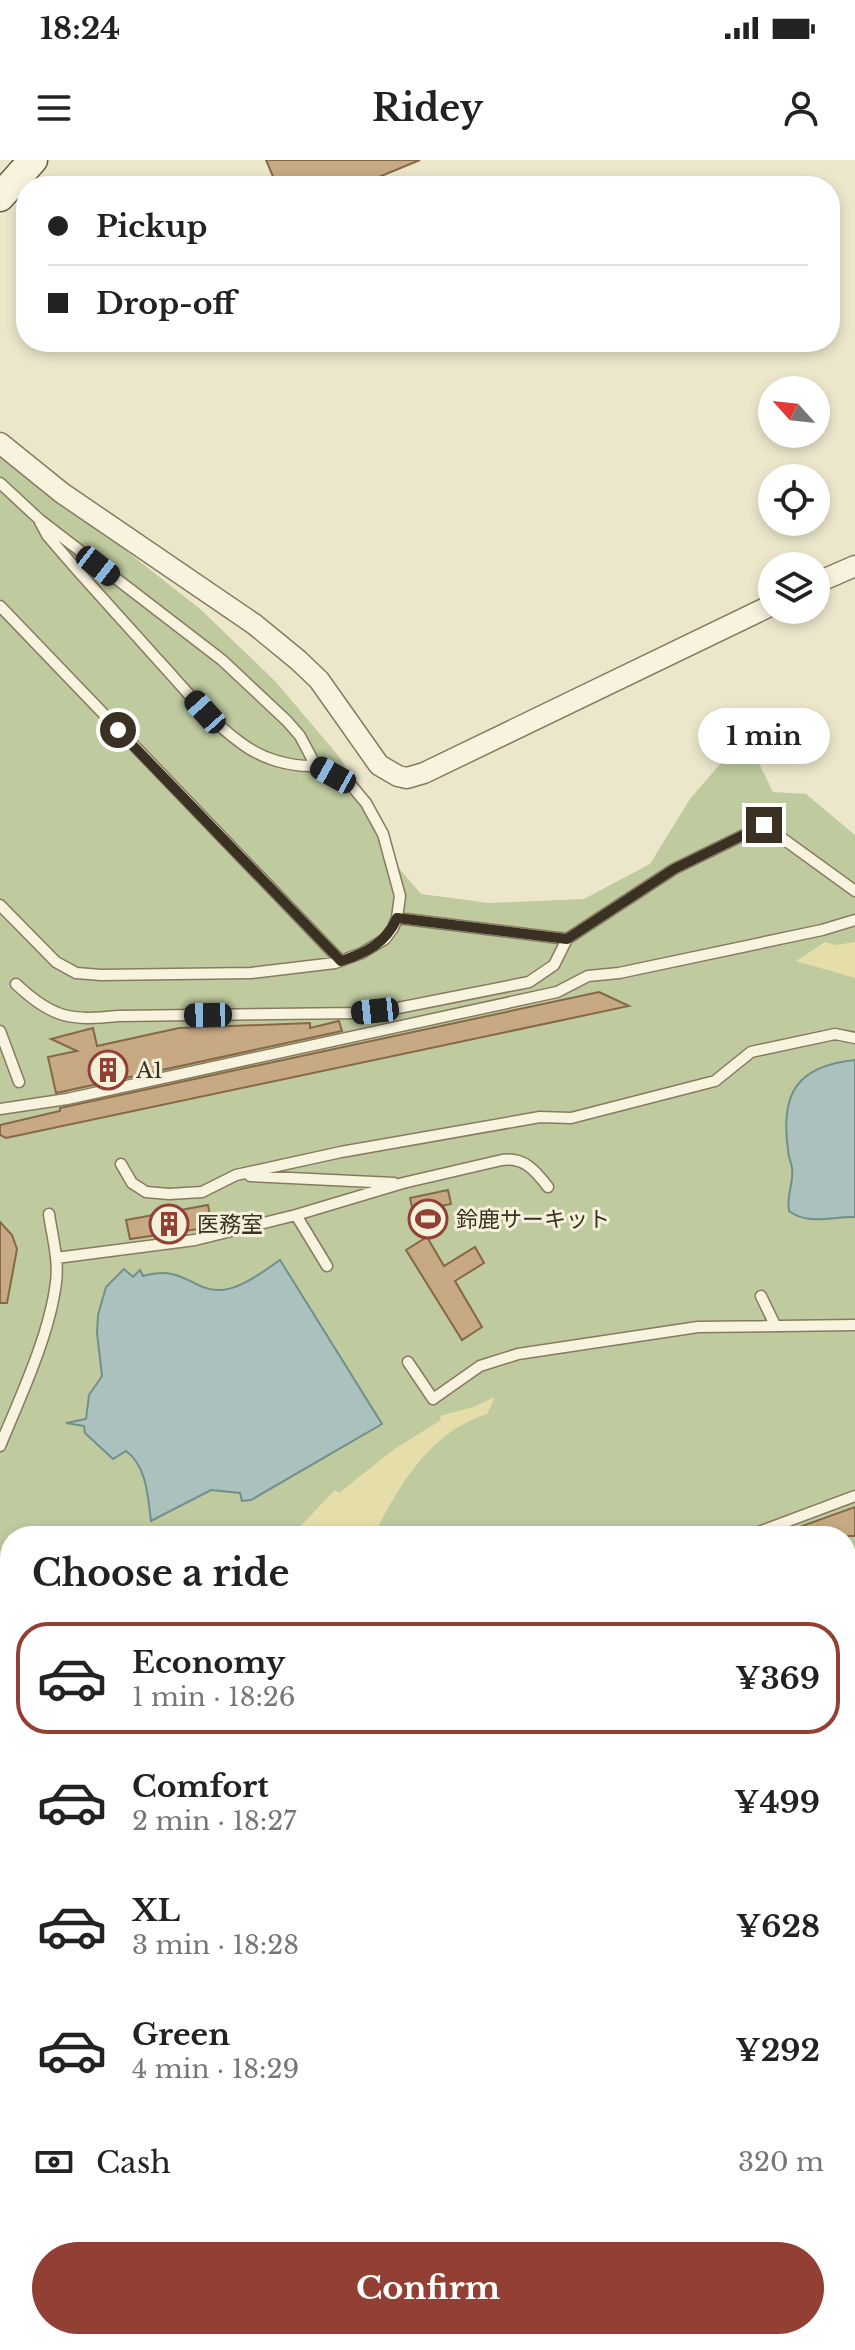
<!DOCTYPE html>
<html lang="en">
<head>
<meta charset="utf-8">
<style>
	:root { --surface:#fff; --page:#f2f2f2; --text:#222; --muted:#767676; --line:#e0e0e0; --accent:#934034 }
	body { margin:0; font-family:"Libre Baskerville","Noto Sans JP",serif; background:var(--page); color:var(--text); height:100vh; display:flex; flex-direction:column; font-size:30px; white-space:nowrap }
	* { box-sizing:border-box; margin:0 }
	p { font-size:26px; color:var(--muted) }
	.icon { flex:none; width:44px; height:44px; fill:none; stroke:currentColor; stroke-width:2; stroke-linecap:round; stroke-linejoin:round }
	.map { position:relative; flex:1; overflow:hidden }
	.panel { position:absolute; left:0px; top:1366px; width:856px; height:824px; display:flex; flex-direction:column; background:var(--surface); border-radius:32px 32px 0 0; box-shadow:0 4px 12px #0003 }
	.panel>* { flex:none }
	.banner { position:absolute; left:16px; top:16px; width:824px; height:176px; border-radius:32px; box-shadow:0 4px 12px #0003; display:grid; align-content:center; height:176px; padding:0 32px; background:var(--surface) }
	.needle { width:52px; rotate:297deg }
	.tools { position:absolute; left:758px; top:216px; display:grid; gap:16px }
	.tools a { display:grid; place-items:center; width:72px; height:72px; border-radius:50%; background:var(--surface); box-shadow:0 4px 12px #0003; font-size:40px }
	.end { position:absolute; width:36px; height:36px; margin:-18px; border:10px solid #3a3122; background:#fff; box-shadow:0 0 0 4px #fff }
	.from { border-radius:50% }
	.bubble { position:absolute; height:56px; border-radius:28px; background:var(--surface); box-shadow:0 4px 12px #0003; font-size:26px; font-weight:800; line-height:56px; text-align:center }
	.car { position:absolute; width:24px; height:48px; margin:-24px -12px; border-radius:10px; box-shadow:0 0 6px 2px #0007; background:linear-gradient(#222 24%,#8ab4d8 0 40%,#222 0 76%,#8ab4d8 0 86%,#222 0) }
	.banner b { display:flex; align-items:center; gap:28px; height:76px; font-size:30px }
	.banner b+b { border-top:2px solid var(--line) }
	.banner i { width:20px; height:20px; background:var(--text) }
	ul { padding:0; list-style:none }
	li { display:flex; align-items:center; gap:24px; height:112px; margin:0 16px 12px; padding:0 16px; border:4px solid transparent; border-radius:32px }
	li div { flex:1 }
	li b { display:block; font-size:30px }
	li em { font-style:normal; font-weight:800 }
	li.current { border-color:var(--accent) }
	li>.icon { width:72px; height:72px; stroke-width:1.5 }
	h2 { padding:0 32px; font-size:36px; line-height:96px }
	.pay { display:flex; align-items:center; gap:20px; height:88px; padding:0 32px; font-size:30px }
	.pay p { margin-inline-start:auto }
	.primary-button { display:flex; gap:16px; margin-top:auto; padding:16px 32px }
	.primary-button a { flex:1; height:92px; border-radius:48px; background:var(--accent); color:#fff; font-size:32px; font-weight:800; line-height:92px; text-align:center }
	.status { display:flex; justify-content:space-between; align-items:center; height:56px; padding:0 40px; background:var(--surface); direction:ltr }
	.status svg { height:22px; fill:currentColor }
	header { display:flex; justify-content:space-between; align-items:center; height:104px; padding:0 32px; background:var(--surface); font-size:36px; font-weight:800 }
	.map>svg:first-child { display:block }
</style>
</head>
<body>
<div class="status"><b>18:24</b><svg viewBox="0 0 49 12"><path d="M0 12V9h3v3zM5 12V6h3v6zM10 12V3h3v9zM15 12V0h3v12zM26 1h20v11H26zM47 4h2v5h-2z"/></svg></div>
<header><svg class="icon" aria-label="menu" viewBox="0 0 24 24"><path d="M4 6h16M4 12h16M4 18h16"/></svg>Ridey<svg class="icon" aria-label="person" viewBox="0 0 24 24"><circle cx="12" cy="8" r="4"/><path d="M4 21q1-7 8-7t8 7"/></svg></header>
<div class="map">
<svg width="855" height="2190" viewBox="0 0 855 2190">
	<rect width="100%" height="100%" fill="#ece7cb"/>
	<path fill="#bfca9f" d="M0 292 199 448 276 522 341 599 397 706 421 734 489 743 584 739 650 704 690 639 745 575 773 632 806 634 855 675V1539L851 1540 855 1546V1566L846 1567V1376H10V1911L0 1920Z"/>
	<path fill="#e5deaa" d="M825 782 836 785 855 782V818L796 801Z
		M495 1237 487 1254C428 1273 400 1325 373 1376H291L335 1330 339 1333 393 1290 441 1260 440 1256 473 1247Z"/>
	<path fill="#abc1bd" stroke="#718f8c" stroke-width="2" d="M855 900V1057C832 1056 809 1066 789 1051 786 1036 794 1023 792 1008 791 1002 788 996 788 990 780 933 797 906 855 900Z
		M280 1100 382 1264 251 1340 242 1341 240 1333 211 1330 151 1361C148 1338 147 1306 126 1291L113 1299 85 1273 84 1266 66 1263 86 1259 89 1235 102 1216 97 1173 98 1155 106 1127 124 1109 133 1117 140 1110 143 1116C185 1104 191 1132 223 1130 242 1128 264 1111 280 1100Z"/>
	<path fill="#c7a983" stroke="#866847" stroke-width="2" d="M266 0H420L357 26H277Z
		M599 832 629 846 6 978 0 975V965L60 951V948Z
		M339 861 342 871 56 933 48 897 77 891 51 879 93 868 97 886 179 868 310 863V868Z
		M448 1030 451 1044 413 1051 410 1038Z
		M208 1045 212 1067 130 1079 126 1060Z
		M0 1062 12 1075 17 1089 7 1143H0Z
		M427 1077 444 1106 475 1087 484 1103 455 1121 482 1167 462 1180 406 1090Z
		M855 1347V1376H780V1374Z"/>
	<g fill="none" stroke-linecap="round" stroke-linejoin="round">
		<g stroke="#887a60" stroke-width="13">
			<path id="lane" d="M0 323 40 360 222 500 287 561 300 576 316 606 351 625 366 643 383 674 400 736 397 758 393 768 385 779 362 793 335 803 251 813 101 815 76 813 56 802 0 745
				M40 362 47 375C83 418 121 458 158 500 184 528 209 560 241 583 262 599 290 607 316 606
				M0 446 341 801
				M397 758 567 779
				M16 824C52 858 70 861 118 856L357 853 393 849 529 822 554 805 567 779 674 709 764 665 855 731
				M0 871 19 922
				M0 949 67 939 557 832 588 816 619 813 822 770 855 760
				M121 1004 132 1023 146 1032 169 1034 202 1032 236 1015 341 992 540 957 571 958 715 921 751 892 835 874 855 878
				M250 1016 394 1023
				M296 1055 327 1106
				M56 1098 195 1080 296 1055 403 1023 502 1000C524 997 535 1010 548 1027
				M761 1136 775 1165
				M408 1202 433 1239 480 1206 518 1194 698 1167 855 1165
				M0 1286C20 1238 50 1174 56 1122 59 1099 52 1076 49 1054
				M748 1376 855 1336
				M846 1457 855 1454
				M0 1547 10 1548
				M0 1726 10 1719"/>
		</g>
		<g stroke="#887a60" stroke-width="23">
			<path id="street" d="M0 283 62 333 254 464 298 500 319 520 379 605 398 616 407 618 424 613 772 445
				M816 423 855 406"/>
		</g>
		<g stroke="#6a5c43" stroke-width="31">
			<path id="secondary" d="M0 37 33 0
				M846 1956 855 1964
				M96 2190 105 2180"/>
		</g>
		<use href="#lane" stroke="#f7f3de" stroke-width="10"/>
		<use href="#street" stroke="#f7f3de" stroke-width="20"/>
		<use href="#secondary" stroke="#f7f3de" stroke-width="28"/>
	</g>
	<g fill="none" stroke-linecap="round" stroke-linejoin="round">
		<path stroke="#3a3122" stroke-width="10" d="M118 570 341 801C366 793 386 783 397 758L567 779 674 709 764 665"/>
	</g>
	<defs>
		<g id="building-ring" transform="scale(2)"><circle r="9.5" fill="#f4f0da" stroke="#934034" stroke-width="1.5"/><path d="M-4-6H4V6H1V3H-1V6H-4ZM-2.5-4.3h1.7v1.8h-1.7ZM.8-4.3h1.7v1.8H.8ZM-2.5-1h1.7V.8h-1.7ZM.8-1h1.7V.8H.8Z" fill="#934034"/></g>
		<g id="stadium-ring" transform="scale(2)"><circle r="9.5" fill="#f4f0da" stroke="#934034" stroke-width="1.5"/><path d="M0-5a6.5 5 0 1 0 0 10a6.5 5 0 1 0 0-10ZM-3.5-1.8h7v3.6h-7Z" fill="#934034"/></g>
	</defs>
	<g fill-rule="evenodd">
		<use href="#building-ring" x="108" y="910"/>
		<use href="#stadium-ring" x="428" y="1059"/>
		<use href="#building-ring" x="169" y="1064"/>
	</g>
	<g text-anchor="middle" stroke-width="6" stroke-linejoin="round" paint-order="stroke">
		<g font-size="22" fill="#3a3122" stroke="#f4f0da" text-anchor="start">
			<text x="136" y="918">A1</text>
			<text x="456" y="1067">鈴鹿サーキット</text>
			<text x="197" y="1072">医務室</text>
		</g>
	</g>
</svg>
<div class="tools">
<a><svg class="needle" viewBox="-14 -14 28 28"><path d="M0-13l5 13h-10z" fill="#e53935"/><path d="M0 13l5-13h-10z" fill="#767676"/></svg></a>
<a><svg class="icon" aria-label="locate" viewBox="0 0 24 24"><circle cx="12" cy="12" r="6"/><path d="M12 2v4M12 18v4M2 12h4M18 12h4"/></svg></a>
<a><svg class="icon" aria-label="layers" viewBox="0 0 24 24"><path d="M12 4l9 5-9 5-9-5zM3 14l9 5 9-5"/></svg></a>
</div>
<i class="end from" style="left:118px;top:570px"></i>
<i class="end" style="left:764px;top:665px"></i>
<div class="bubble" style="left:698px;top:548px;width:132px">1 min</div>
<i class="car" style="left:98px;top:406px;rotate:128deg"></i>
<i class="car" style="left:205px;top:552px;rotate:318deg"></i>
<i class="car" style="left:333px;top:615px;rotate:299deg"></i>
<i class="car" style="left:375px;top:851px;rotate:264deg"></i>
<i class="car" style="left:208px;top:855px;rotate:269deg"></i>
<div class="banner">
<b><i class="from"></i>Pickup</b>
<b><i></i>Drop-off</b>
</div>
<section class="panel">
<h2>Choose a ride</h2>
<ul>
<li class="current"><svg class="icon" aria-label="car" viewBox="0 0 24 24"><path d="M5 17H2v-5l4-1 3-4h7l3 4 3 1v5h-3M9 17h6M6 11h13"/><circle cx="7" cy="17" r="2"/><circle cx="17" cy="17" r="2"/></svg><div><b>Economy</b><p>1 min · 18:26</p></div><em>¥369</em></li>
<li><svg class="icon" aria-label="car" viewBox="0 0 24 24"><path d="M5 17H2v-5l4-1 3-4h7l3 4 3 1v5h-3M9 17h6M6 11h13"/><circle cx="7" cy="17" r="2"/><circle cx="17" cy="17" r="2"/></svg><div><b>Comfort</b><p>2 min · 18:27</p></div><em>¥499</em></li>
<li><svg class="icon" aria-label="car" viewBox="0 0 24 24"><path d="M5 17H2v-5l4-1 3-4h7l3 4 3 1v5h-3M9 17h6M6 11h13"/><circle cx="7" cy="17" r="2"/><circle cx="17" cy="17" r="2"/></svg><div><b>XL</b><p>3 min · 18:28</p></div><em>¥628</em></li>
<li><svg class="icon" aria-label="car" viewBox="0 0 24 24"><path d="M5 17H2v-5l4-1 3-4h7l3 4 3 1v5h-3M9 17h6M6 11h13"/><circle cx="7" cy="17" r="2"/><circle cx="17" cy="17" r="2"/></svg><div><b>Green</b><p>4 min · 18:29</p></div><em>¥292</em></li>
</ul>
<div class="pay"><svg class="icon" aria-label="cash" viewBox="0 0 24 24"><path d="M3 7h18v10H3z"/><circle cx="12" cy="12" r="2"/></svg>Cash<p>320 m</p></div>
<div class="primary-button"><a>Confirm</a></div>
</section>
</div>
</body>
</html>
